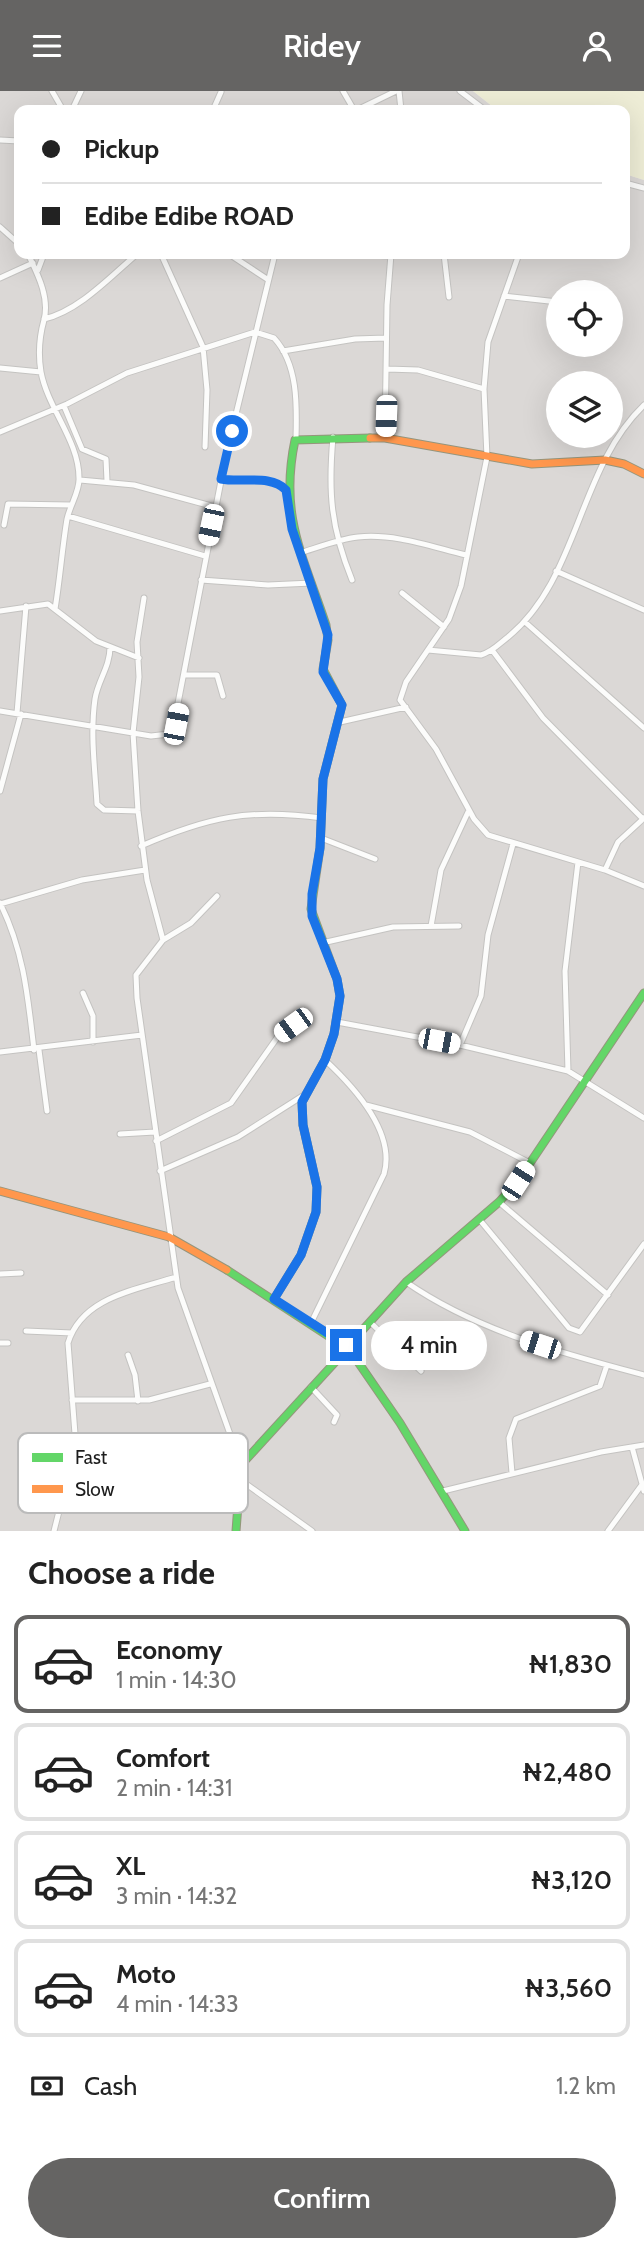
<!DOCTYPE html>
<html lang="en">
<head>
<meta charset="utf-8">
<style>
	:root { --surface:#fff; --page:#f2f2f2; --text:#222; --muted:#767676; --line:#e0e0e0; --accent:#656463 }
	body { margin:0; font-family:Cabin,sans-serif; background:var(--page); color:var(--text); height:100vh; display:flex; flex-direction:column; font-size:26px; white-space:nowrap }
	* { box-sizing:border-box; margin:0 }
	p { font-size:23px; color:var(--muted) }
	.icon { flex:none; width:38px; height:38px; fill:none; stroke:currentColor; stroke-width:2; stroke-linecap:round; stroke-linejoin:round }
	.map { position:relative; height:1440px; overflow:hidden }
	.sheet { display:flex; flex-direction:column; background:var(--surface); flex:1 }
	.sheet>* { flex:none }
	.top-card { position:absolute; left:14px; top:14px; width:616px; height:154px; border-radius:14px; box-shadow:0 7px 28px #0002; display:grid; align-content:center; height:154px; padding:0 28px; background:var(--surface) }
	.tools { position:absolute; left:546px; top:189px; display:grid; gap:14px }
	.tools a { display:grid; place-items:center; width:77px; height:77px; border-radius:50%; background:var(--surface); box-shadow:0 7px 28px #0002; font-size:35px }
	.end { position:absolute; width:32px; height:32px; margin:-16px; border:9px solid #1a73e8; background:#fff; box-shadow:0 0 0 4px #fff }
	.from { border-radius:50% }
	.bubble { position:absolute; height:49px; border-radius:24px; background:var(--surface); box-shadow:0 7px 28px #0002; font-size:23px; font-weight:600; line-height:49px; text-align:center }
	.car { position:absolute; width:21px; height:42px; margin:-21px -10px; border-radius:9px; box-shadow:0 0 5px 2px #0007; background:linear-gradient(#fff 24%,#345 0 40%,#fff 0 76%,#345 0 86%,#fff 0) }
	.top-card b { display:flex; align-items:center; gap:24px; height:66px; font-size:26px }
	.top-card b+b { border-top:2px solid var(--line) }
	.top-card i { width:18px; height:18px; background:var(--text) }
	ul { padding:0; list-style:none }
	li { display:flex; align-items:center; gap:21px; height:98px; margin:0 14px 10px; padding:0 14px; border:4px solid var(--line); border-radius:14px }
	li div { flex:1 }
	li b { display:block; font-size:26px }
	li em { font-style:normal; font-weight:600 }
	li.active { border-color:var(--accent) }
	li>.icon { width:63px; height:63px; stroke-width:1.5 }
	h2 { padding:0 28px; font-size:32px; line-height:84px }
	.pay { display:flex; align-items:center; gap:18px; height:77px; padding:0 28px; font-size:26px }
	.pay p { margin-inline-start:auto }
	.button { display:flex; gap:14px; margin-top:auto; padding:14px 28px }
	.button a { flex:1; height:80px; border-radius:42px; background:var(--accent); color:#fff; font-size:28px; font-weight:600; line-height:80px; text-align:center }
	header { display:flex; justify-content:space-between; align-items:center; height:91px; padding:0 28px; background:var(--accent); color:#fff; font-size:32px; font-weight:600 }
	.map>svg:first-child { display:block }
</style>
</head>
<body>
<header><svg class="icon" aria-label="menu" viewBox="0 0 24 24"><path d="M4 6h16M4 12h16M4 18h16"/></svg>Ridey<svg class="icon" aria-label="person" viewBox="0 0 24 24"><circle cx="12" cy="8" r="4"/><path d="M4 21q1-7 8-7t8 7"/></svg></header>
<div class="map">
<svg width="644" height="1440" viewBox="0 0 644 1440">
	<rect width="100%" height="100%" fill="#ece9e4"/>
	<path fill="#dbd8d6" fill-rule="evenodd" d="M0 0H473L497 19H19V163H625V83L644 89V1440H0ZM558 201H611V254H558ZM558 292H611V345H558Z"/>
	<path fill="#eeedd6" d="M473 0H644V89L625 83V19H497Z"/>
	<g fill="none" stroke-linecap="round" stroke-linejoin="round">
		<g stroke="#c4c3c1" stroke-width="7">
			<path id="street" d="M52 0 63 19
				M343 0 354 19
				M399 0 401 19
				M460 0 485 19
				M72 19 81 0
				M213 19 221 1
				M357 19 396 0
				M0 49 19 50
				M625 92 644 97
				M0 136 19 153
				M28 163C37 182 50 206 44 229 39 247 38 263 41 281 48 318 79 350 79 387 80 400 70 414 67 428 62 458 60 488 55 518
				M161 163 203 256 207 299 205 356
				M229 163 267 188
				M349 163 391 165
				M444 163 449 206
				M519 163 488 251 484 298 487 366 461 495 449 528 406 591 400 609 436 658 474 728 488 744 605 779 644 795
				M38 179 44 163
				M0 187 33 172
				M504 205 558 211
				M44 228C79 220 111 185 137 163
				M283 260 355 248 386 247
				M0 277 41 281
				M387 278 418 279 484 298
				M64 315 82 358 106 368 107 390
				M0 341 67 313 127 282 255 241 274 247C298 273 297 314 296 347
				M333 346C328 402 331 437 352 489
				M385 347 387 214 391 163
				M221 388C242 393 271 383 287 399
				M80 389 134 394 215 416
				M68 425 205 465
				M4 434 8 413 71 414
				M300 462C319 456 339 448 358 446 394 442 432 456 466 464
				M556 480 644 519
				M201 489 268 494 312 492
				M402 502 444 536
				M144 507 137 551 139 586 133 642 138 720 147 789 163 849 136 884 137 907 178 1197 241 1374
				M0 520 48 513 96 550 139 567
				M525 531 644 637
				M110 556C110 576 98 589 95 608 90 643 95 678 97 713L104 719 138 720
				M428 559 481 564C492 561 499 553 508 546 579 488 578 377 644 314
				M492 559 543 627 643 728
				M185 584H217L223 605
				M0 620 151 645 169 643 173 638 226 364 275 163
				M17 622 26 515
				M340 631 406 616
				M0 700 21 623
				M321 747 375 768
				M141 755C208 726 249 717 322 727
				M605 779 618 751 644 727
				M0 812C24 860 28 907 34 959
				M0 813 82 789 145 779
				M431 835 441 779 469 719
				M163 849 191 832 217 805
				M322 852 393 836 459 835
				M83 902 93 925V951
				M337 931 460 954 568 980 644 1027
				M460 954 481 905 488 844 513 753
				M39 959 47 1020
				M0 961 142 944
				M568 980 565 880 578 771
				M366 1014 470 1041 530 1072
				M120 1043 155 1041
				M156 1050 231 1012 279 944 293 934
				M160 1080 238 1046 304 1004
				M499 1111 608 1204
				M479 1128 569 1237 580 1241 644 1153
				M0 1183 21 1182
				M406 1191C477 1240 561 1262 644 1284
				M370 1231 421 1280
				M311 1232 384 1083C396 1041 353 995 325 969
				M26 1240 72 1242
				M0 1252H8
				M128 1264 135 1284 138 1310
				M311 1296 337 1324 334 1331
				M72 1309H149L210 1293
				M632 1356 644 1400
				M72 1369C135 1375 171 1373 231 1354
				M512 1382 509 1347 516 1328 600 1295 607 1274
				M242 1390 312 1440
				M443 1400 601 1361 644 1354
				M54 1440 72 1369 75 1343 68 1252C82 1206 136 1199 176 1186
				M608 1440 641 1395"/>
		</g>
		<g stroke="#95957c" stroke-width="9">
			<path id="fast" d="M227 1179 342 1254H349L406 1191 499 1111 518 1090 644 902
				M274 1208 301 1164 316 1121 317 1096 303 1034 302 1011 325 969 334 943 340 905 337 888 311 818 320 757 323 688 342 614 323 578 328 549 326 534C303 464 279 425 295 349L370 347
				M347 1255 400 1332 465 1440
				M236 1440 241 1374 348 1257"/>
		</g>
		<g stroke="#95957c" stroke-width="9">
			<path id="slow" d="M370 347H385L532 373 605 369 624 373 644 383
				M0 1100 169 1146 227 1179"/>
		</g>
		<use href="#street" stroke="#fcfcfb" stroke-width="5"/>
		<use href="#fast" stroke="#63d668" stroke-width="7"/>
		<use href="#slow" stroke="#ff974d" stroke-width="7"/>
	</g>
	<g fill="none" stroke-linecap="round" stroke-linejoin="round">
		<path stroke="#1a73e8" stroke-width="9" d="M232 340 221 388C242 392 271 383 286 399L292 438 328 544 323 581 342 614 323 688 320 757 312 803V825L337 888 340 905 334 943 325 969 302 1011 303 1034 317 1096 316 1121 301 1164 274 1208 346 1254"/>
	</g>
	<rect x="18" y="1342" width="230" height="80" rx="10" fill="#fff" stroke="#bbb" stroke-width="2"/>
	<rect x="32" y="1362" width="31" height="9" fill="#63d668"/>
	<rect x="32" y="1394" width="31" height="8" fill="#ff974d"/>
	<g font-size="19" fill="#1d1d1d">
		<text x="75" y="1373">Fast</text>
		<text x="75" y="1405">Slow</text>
	</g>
</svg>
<div class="tools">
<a><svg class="icon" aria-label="locate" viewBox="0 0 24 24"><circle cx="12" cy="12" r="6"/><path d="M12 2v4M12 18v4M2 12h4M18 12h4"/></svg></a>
<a><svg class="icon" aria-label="layers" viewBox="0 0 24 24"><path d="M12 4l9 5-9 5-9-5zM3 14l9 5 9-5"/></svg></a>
</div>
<i class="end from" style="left:232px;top:340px"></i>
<i class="end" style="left:346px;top:1254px"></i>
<div class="bubble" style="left:371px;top:1230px;width:116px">4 min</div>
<i class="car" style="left:386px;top:325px;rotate:182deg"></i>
<i class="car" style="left:211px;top:434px;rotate:192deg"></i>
<i class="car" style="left:176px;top:633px;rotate:11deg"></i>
<i class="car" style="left:293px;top:934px;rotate:234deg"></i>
<i class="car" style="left:439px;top:950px;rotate:101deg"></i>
<i class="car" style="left:518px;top:1090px;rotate:33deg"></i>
<i class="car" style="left:540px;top:1254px;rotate:288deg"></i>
<div class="top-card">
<b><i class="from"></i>Pickup</b>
<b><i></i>Edibe Edibe ROAD</b>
</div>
</div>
<section class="sheet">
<h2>Choose a ride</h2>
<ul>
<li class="active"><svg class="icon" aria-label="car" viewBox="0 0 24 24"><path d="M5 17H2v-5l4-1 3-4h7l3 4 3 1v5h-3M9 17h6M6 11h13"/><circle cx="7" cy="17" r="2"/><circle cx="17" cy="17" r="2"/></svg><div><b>Economy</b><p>1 min · 14:30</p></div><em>₦1,830</em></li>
<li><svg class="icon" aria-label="car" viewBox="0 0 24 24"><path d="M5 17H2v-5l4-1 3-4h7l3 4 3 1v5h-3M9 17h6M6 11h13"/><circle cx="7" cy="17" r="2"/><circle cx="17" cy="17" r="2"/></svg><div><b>Comfort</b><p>2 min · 14:31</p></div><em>₦2,480</em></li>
<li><svg class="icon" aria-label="car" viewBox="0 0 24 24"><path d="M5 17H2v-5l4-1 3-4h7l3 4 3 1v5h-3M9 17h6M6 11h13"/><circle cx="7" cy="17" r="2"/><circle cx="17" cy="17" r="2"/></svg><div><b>XL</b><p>3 min · 14:32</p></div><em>₦3,120</em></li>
<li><svg class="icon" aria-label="car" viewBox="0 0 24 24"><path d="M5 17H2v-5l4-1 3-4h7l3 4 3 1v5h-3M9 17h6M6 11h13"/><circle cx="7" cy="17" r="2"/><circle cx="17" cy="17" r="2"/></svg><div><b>Moto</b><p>4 min · 14:33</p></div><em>₦3,560</em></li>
</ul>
<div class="pay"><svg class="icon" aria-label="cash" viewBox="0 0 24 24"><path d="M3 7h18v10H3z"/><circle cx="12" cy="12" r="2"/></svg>Cash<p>1.2 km</p></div>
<div class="button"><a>Confirm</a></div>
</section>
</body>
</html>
